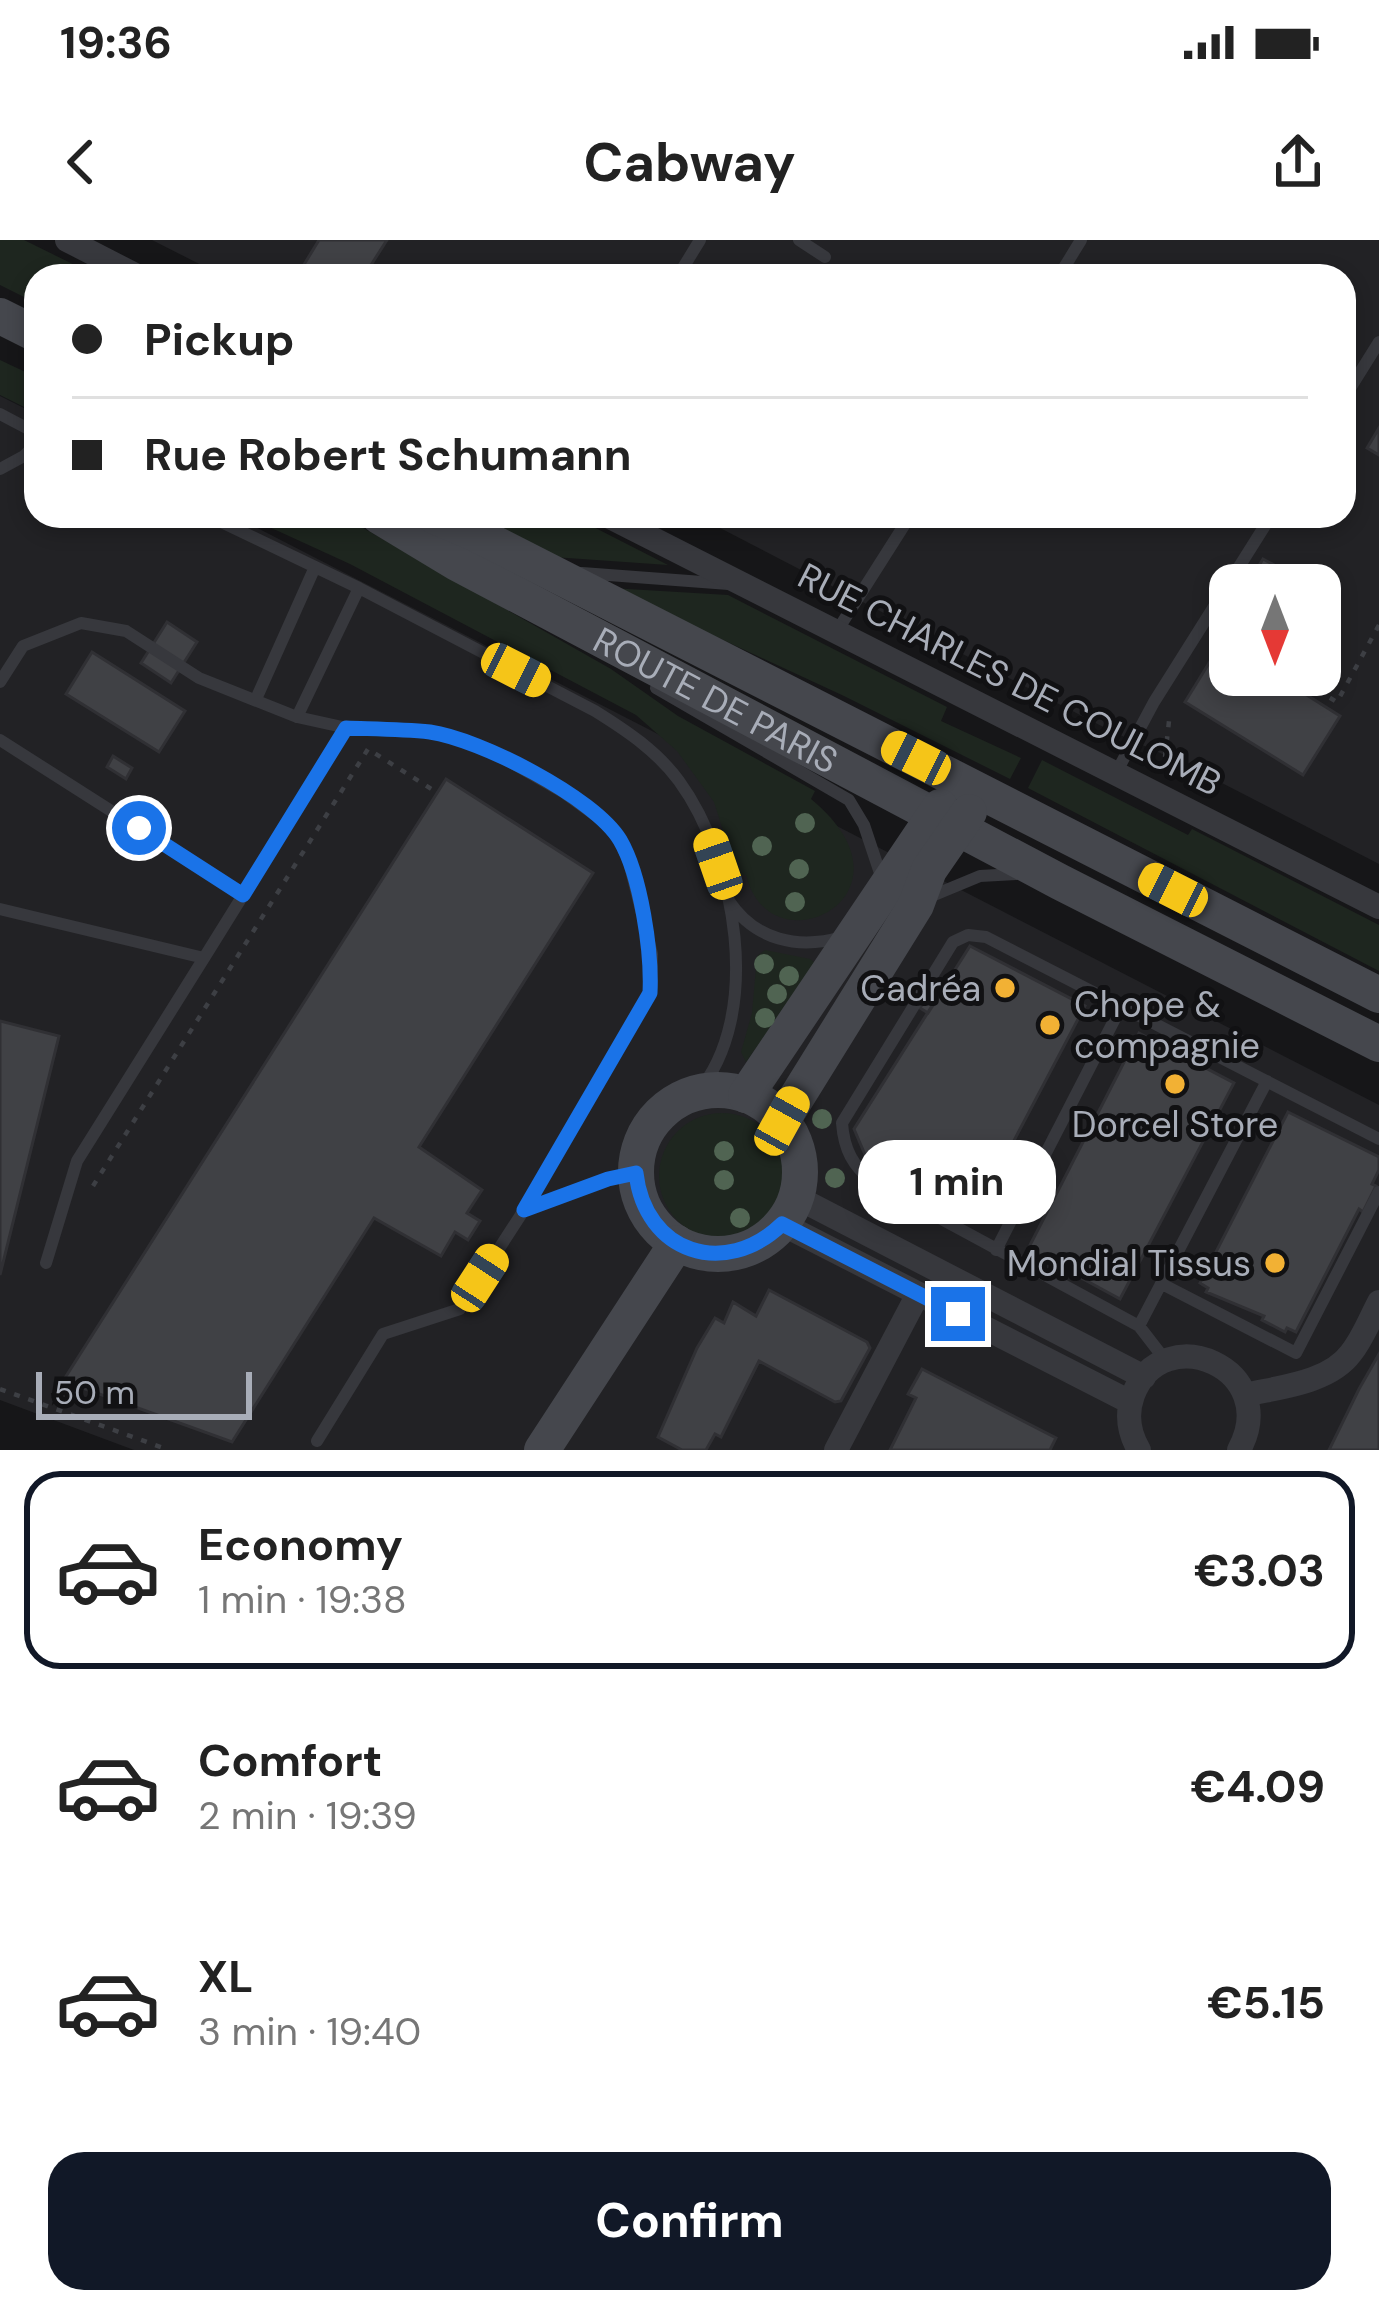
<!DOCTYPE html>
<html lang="en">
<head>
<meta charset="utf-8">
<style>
	:root { --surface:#fff; --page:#f6f6f6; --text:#222; --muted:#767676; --line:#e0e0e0; --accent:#111827 }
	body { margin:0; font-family:"DM Sans",sans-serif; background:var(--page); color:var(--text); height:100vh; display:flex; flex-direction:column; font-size:45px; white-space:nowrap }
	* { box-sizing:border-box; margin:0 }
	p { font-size:39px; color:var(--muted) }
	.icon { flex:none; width:66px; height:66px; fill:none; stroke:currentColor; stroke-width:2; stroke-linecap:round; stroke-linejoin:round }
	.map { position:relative; height:1210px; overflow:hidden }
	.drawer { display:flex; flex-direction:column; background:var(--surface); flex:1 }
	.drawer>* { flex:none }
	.top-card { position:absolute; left:24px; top:24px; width:1332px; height:264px; border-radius:36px; box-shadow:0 6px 18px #0003; display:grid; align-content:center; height:264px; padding:0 48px; background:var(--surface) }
	.needle { width:78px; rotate:180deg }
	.buttons { position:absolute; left:1209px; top:324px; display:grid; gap:24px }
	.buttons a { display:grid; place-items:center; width:132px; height:132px; border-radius:24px; background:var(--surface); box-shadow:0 6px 18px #0003; font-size:60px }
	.scale { position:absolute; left:36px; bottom:30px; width:216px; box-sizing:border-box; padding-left:12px; border:6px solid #a8adb8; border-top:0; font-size:33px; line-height:42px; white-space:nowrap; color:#a8adb8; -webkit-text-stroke:9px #111113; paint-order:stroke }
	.end { position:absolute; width:54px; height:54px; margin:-27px; border:15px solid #1a73e8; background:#fff; box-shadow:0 0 0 6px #fff }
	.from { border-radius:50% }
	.bubble { position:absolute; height:84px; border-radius:36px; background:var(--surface); box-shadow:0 6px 18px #0003; font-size:39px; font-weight:700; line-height:84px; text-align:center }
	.car { position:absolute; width:36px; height:72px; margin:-36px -18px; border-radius:15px; box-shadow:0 0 9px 3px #0007; background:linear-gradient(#f5c518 24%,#345 0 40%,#f5c518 0 76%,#345 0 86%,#f5c518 0) }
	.top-card b { display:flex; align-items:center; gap:42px; height:114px; font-size:45px }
	.top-card b+b { border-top:3px solid var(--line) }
	.top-card i { width:30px; height:30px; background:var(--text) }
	ul { padding:21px 0 0; list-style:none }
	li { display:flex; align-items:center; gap:36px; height:198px; margin:0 24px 18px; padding:0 24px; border:6px solid transparent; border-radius:36px }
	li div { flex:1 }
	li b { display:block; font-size:45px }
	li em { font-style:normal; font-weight:700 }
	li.on { border-color:var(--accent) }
	li>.icon { width:108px; height:108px; stroke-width:1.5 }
	.action { display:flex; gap:24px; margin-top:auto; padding:24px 48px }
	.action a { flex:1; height:138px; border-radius:36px; background:var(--accent); color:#fff; font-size:48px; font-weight:700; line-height:138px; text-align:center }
	.status { display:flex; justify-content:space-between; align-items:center; height:84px; padding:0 60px; background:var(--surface); direction:ltr }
	.status svg { height:33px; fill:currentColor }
	header { display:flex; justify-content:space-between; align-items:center; height:156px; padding:0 48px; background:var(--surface); font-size:54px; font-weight:700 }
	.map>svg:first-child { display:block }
</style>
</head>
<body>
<div class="status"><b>19:36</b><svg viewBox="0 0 49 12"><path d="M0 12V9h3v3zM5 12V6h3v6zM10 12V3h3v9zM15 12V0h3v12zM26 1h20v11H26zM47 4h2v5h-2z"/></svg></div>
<header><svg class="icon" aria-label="back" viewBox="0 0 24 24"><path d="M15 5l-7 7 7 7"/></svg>Cabway<svg class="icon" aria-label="share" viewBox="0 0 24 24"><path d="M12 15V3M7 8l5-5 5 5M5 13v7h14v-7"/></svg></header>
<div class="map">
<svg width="1379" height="1210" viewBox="0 0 1379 1210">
	<rect width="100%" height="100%" fill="#161618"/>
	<path fill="#222225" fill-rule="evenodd" d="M152 0H1379V624L1187 525 1111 491 697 276H1344V36H223ZM1230 345H1320V435H1230Z
		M0 156 36 174V276H234L1379 865V1210H134L0 1160Z"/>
	<path fill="#1e261f" d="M0 0H24L97 36H36V63L0 45Z
		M0 120 36 137V173L0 155Z
		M245 276H342L611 429 678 476 815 551 811 559C928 655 770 733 746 635H737L714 562 677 511 636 475 350 324Z
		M462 276H572L668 325 553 317Z
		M611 348 728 355 947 467 941 481 1021 518 1010 539 844 456Z
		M1042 520 1188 595 1192 589 1379 685V731L1028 548Z
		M765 710 810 719 816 724 746 822 741 812 752 773 757 716Z
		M659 936a63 63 0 1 1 126 0a63 63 0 1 1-126 0Z"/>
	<path fill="#404145" stroke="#303034" stroke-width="3" d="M319 0H387L364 36H297Z
		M1379 188V215L1367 208Z
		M1263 319 1274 325 1262 345H1255L1249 342Z
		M167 382 197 402 171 443 141 423Z
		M1222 402 1230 407V435H1275L1340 476 1303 535 1185 462Z
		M92 412 185 471 159 512 66 454Z
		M113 516 132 528 126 539 107 527Z
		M446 539 593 633 419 907 482 950 467 973 480 981 468 1000 455 992 441 1016 374 978 232 1202 63 1141Z
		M970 706 1085 766 971 982 872 931 854 889Z
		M932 748 941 753 928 773 920 768Z
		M0 781 59 796 0 1035Z
		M1139 793 1234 843 1120 1059 1028 1009Z
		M1288 872 1379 917V930L1372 944 1376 946 1363 972 1359 969 1296 1092 1287 1088 1285 1092 1262 1080 1264 1076 1206 1052 1208 1048 1200 1043Z
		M769 1050 867 1102 870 1108 841 1161 835 1162 759 1121 721 1197 715 1194 706 1210H682L658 1197 697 1108 715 1078 724 1083 733 1062 756 1076Z
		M1379 1114V1210H1329L1359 1149Z
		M922 1129 1056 1198 1050 1210H890L916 1158 908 1154Z"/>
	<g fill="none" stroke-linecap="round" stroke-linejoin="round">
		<path stroke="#3d3f44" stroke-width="4.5" stroke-dasharray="6 9" stroke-linecap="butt" d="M1291 435 1337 462 1379 385
			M1165 517 1169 481
			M93 946 368 509 433 550
			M0 1149 169 1210"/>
		<path stroke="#37383d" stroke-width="12" d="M799 0 825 17
			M678 36 700 0
			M1059 36 1081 0
			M1344 158 1379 102
			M0 174 36 193
			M0 229 24 216 36 204
			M209 276 359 348 595 471C627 491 657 511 679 541 736 619 764 775 697 853
			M582 333 729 344
			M837 391 910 276
			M0 442 23 406 81 383 126 391 199 438 297 477 347 488
			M656 448 849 560 864 585 882 639
			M256 459 315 327
			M297 477 359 348
			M0 500 243 655
			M1116 533 1154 462 1271 276
			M927 658 980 636 1016 634
			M729 661C755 700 798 710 842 697
			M0 669 204 718 347 488 432 492 488 509 563 552 603 581 619 599 629 622 652 714 651 753 524 970
			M996 1010 1122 765
			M46 1023 77 921 204 718
			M1162 1044 1296 1113 1379 952
			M1139 1086 1267 841
			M1166 1121 1139 1086 873 942C853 926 844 910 842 883L953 702 968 695 986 697 1379 899
			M317 1201 383 1094 460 1069 524 970 608 939 636 933"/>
		<path stroke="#37383d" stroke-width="24" d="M67 0 137 36
			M608 276 1379 667
			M796 957 1144 1137
			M782 984 1130 1162
			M1245 1155C1279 1147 1329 1143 1351 1113 1363 1098 1370 1079 1379 1062
			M836 1210 918 1054
			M1139 1210C1129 1193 1126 1174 1133 1155 1163 1077 1283 1129 1239 1210"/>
		<g stroke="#45474d" stroke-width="36">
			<path d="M0 76 36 94"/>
			<path id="s1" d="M379 276 457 323 1060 642 1379 804"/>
			<path d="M434 276 474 293 1379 755"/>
			<circle cx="718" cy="932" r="82"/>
			<path d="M746 855 940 567"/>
			<path d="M782 881 916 665 929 630 969 572"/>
			<path d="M542 1210 677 1003"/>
		</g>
	</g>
	<g fill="#506452">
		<circle cx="805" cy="583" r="10"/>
		<circle cx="762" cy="606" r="10"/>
		<circle cx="799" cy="629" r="10"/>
		<circle cx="795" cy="662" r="10"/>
		<circle cx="764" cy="724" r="10"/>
		<circle cx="789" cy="736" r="10"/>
		<circle cx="777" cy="754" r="10"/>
		<circle cx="765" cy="778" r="10"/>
		<circle cx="822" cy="879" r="10"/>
		<circle cx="724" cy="911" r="10"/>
		<circle cx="835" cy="938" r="10"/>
		<circle cx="724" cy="940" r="10"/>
		<circle cx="740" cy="978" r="10"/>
	</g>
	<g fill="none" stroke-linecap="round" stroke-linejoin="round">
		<path stroke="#1a73e8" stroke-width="15" d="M139 588 243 655 346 488C374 489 402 489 430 492 479 499 594 557 620 600 641 636 652 712 650 753L524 970 608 939 636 933C645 1013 725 1039 782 984L958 1074"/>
	</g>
	<g fill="#f2b134" stroke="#111113" stroke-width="4.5">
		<circle cx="1005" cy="748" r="12"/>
		<circle cx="1050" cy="785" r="12"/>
		<circle cx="1175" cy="844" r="12"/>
		<circle cx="1275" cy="1023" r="12"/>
	</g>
	<g text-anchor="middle" stroke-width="10" stroke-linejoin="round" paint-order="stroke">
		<g font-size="36" fill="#a8adb8" stroke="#111113">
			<text transform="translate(1010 439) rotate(27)" y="13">RUE CHARLES DE COULOMB</text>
			<text dy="13" stroke="none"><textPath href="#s1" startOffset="384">ROUTE DE PARIS</textPath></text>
		</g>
		<g font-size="36" fill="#a8adb8" stroke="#111113" text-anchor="end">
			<text x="981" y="761">Cadréa</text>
			<text x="1074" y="777" text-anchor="start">Chope &amp;<tspan x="1074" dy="41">compagnie</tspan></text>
			<text x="1175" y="897" text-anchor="middle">Dorcel Store</text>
			<text x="1251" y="1036">Mondial Tissus</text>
		</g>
	</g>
</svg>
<div class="buttons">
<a><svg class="needle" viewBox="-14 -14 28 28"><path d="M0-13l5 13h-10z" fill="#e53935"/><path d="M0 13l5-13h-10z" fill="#767676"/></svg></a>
</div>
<div class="scale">50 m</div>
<i class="end from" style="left:139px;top:588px"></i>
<i class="end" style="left:958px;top:1074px"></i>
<div class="bubble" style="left:858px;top:900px;width:198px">1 min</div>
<i class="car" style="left:516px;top:430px;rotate:117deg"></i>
<i class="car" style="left:916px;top:518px;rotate:297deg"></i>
<i class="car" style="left:718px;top:624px;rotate:341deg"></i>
<i class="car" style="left:1173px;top:650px;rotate:297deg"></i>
<i class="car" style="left:782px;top:881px;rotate:29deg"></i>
<i class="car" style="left:480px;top:1038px;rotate:33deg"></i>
<div class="top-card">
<b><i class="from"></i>Pickup</b>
<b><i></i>Rue Robert Schumann</b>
</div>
</div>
<section class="drawer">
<ul>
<li class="on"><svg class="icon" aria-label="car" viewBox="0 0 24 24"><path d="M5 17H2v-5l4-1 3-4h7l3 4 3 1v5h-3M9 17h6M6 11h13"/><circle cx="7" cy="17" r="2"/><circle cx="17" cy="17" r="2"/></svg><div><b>Economy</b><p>1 min · 19:38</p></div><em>€3.03</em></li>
<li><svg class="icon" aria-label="car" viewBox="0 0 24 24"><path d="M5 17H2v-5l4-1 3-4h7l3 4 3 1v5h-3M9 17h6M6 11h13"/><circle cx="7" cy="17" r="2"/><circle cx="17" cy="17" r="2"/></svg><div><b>Comfort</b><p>2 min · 19:39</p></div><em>€4.09</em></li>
<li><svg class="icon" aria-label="car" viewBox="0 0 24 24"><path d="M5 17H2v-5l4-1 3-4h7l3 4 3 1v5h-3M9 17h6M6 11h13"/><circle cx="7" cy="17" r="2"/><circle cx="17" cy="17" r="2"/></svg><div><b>XL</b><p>3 min · 19:40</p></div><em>€5.15</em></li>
</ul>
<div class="action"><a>Confirm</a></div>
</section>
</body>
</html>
